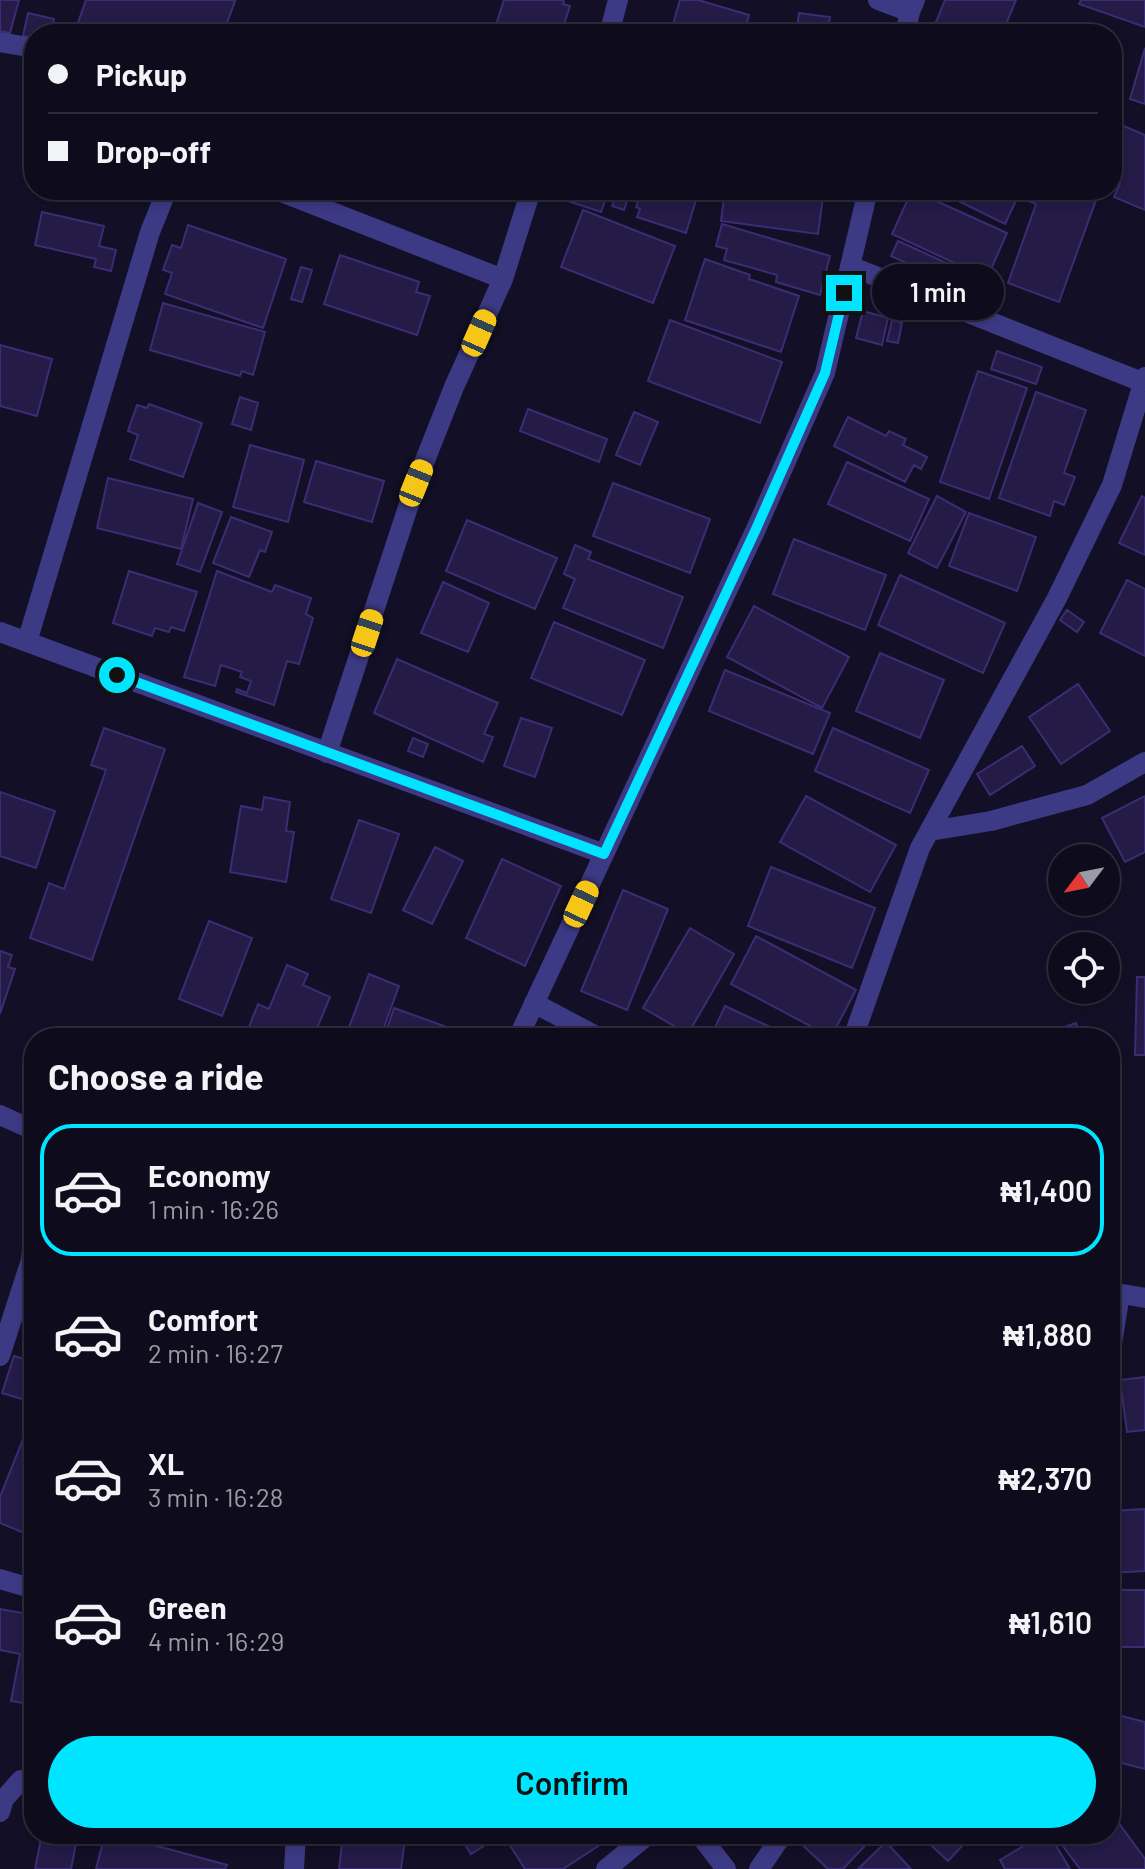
<!DOCTYPE html>
<html lang="en">
<head>
<meta charset="utf-8">
<style>
	:root { --surface:#0e0b1c; --page:#1c1929; --text:#f1f3f6; --muted:#9b9ba3; --line:#2e2b3b; --accent:#00e5ff }
	body { margin:0; font-family:Barlow,sans-serif; background:var(--page); color:var(--text); height:100vh; display:flex; flex-direction:column; font-size:30px; white-space:nowrap }
	* { box-sizing:border-box; margin:0 }
	p { font-size:26px; color:var(--muted) }
	.icon { flex:none; width:44px; height:44px; fill:none; stroke:currentColor; stroke-width:2; stroke-linecap:round; stroke-linejoin:round }
	.map { position:relative; flex:1; overflow:hidden }
	.details { position:absolute; left:24px; top:1028px; width:1096px; height:816px; display:flex; flex-direction:column; background:var(--surface); border-radius:32px; box-shadow:0 4px 12px #0003,0 0 0 2px var(--line) }
	.details>* { flex:none }
	.hud { position:absolute; left:24px; top:24px; width:1098px; height:176px; border-radius:32px; box-shadow:0 4px 12px #0003,0 0 0 2px var(--line); display:grid; align-content:center; height:176px; padding:0 24px; background:var(--surface) }
	.needle { width:52px; rotate:238deg }
	.controls { position:absolute; left:1048px; top:844px; display:grid; gap:16px }
	.controls a { display:grid; place-items:center; width:72px; height:72px; border-radius:50%; background:var(--surface); box-shadow:0 4px 12px #0003,0 0 0 2px var(--line); font-size:40px }
	.end { position:absolute; width:36px; height:36px; margin:-18px; border:10px solid #00e5ff; background:#111; box-shadow:0 0 0 4px #111 }
	.from { border-radius:50% }
	.bubble { position:absolute; height:56px; border-radius:28px; background:var(--surface); box-shadow:0 4px 12px #0003,0 0 0 2px var(--line); font-size:26px; font-weight:600; line-height:56px; text-align:center }
	.car { position:absolute; width:24px; height:48px; margin:-24px -12px; border-radius:10px; box-shadow:0 0 6px 2px #0007; background:linear-gradient(#f5c518 24%,#345 0 40%,#f5c518 0 76%,#345 0 86%,#f5c518 0) }
	.hud b { display:flex; align-items:center; gap:28px; height:76px; font-size:30px }
	.hud b+b { border-top:2px solid var(--line) }
	.hud i { width:20px; height:20px; background:var(--text) }
	ul { padding:0; list-style:none }
	li { display:flex; align-items:center; gap:24px; height:132px; margin:0 16px 12px; padding:0 8px; border:4px solid transparent; border-radius:32px }
	li div { flex:1 }
	li b { display:block; font-size:30px }
	li em { font-style:normal; font-weight:600 }
	li.selected { border-color:var(--accent) }
	li>.icon { width:72px; height:72px; stroke-width:1.5 }
	h2 { padding:0 24px; font-size:36px; line-height:96px }
	.action { display:flex; gap:16px; margin-top:auto; padding:16px 24px }
	.action a { flex:1; height:92px; border-radius:48px; background:var(--accent); color:#111; font-size:32px; font-weight:600; line-height:92px; text-align:center }
	.map>svg:first-child { display:block }
</style>
</head>
<body>
<div class="map">
<svg width="1145" height="1869" viewBox="0 0 1145 1869">
	<rect width="100%" height="100%" fill="#130f26"/>
	<path fill="#241b47" stroke="#3b2d73" stroke-width="2" d="M0 0H19L10 33 0 31Z
		M86 0H232L235 1 223 34H74Z
		M504 0H564L563 4 570 6 561 34H493Z
		M680 0H698L749 15 744 34H670Z
		M945 0H1016L1002 34H964L936 22Z
		M1081 0H1145V27L1079 4Z
		M28 13 54 19 51 34H34V38L23 36Z
		M799 13 830 17 828 32 846 34H764L765 23 797 27Z
		M1145 48V104L1130 99Z
		M1112 121 1145 135V210L1114 197 1120 184 1112 180Z
		M558 190H609L601 212 562 199 564 192Z
		M618 190H631L624 210 612 206Z
		M642 190H699L686 233 637 217 640 209 636 207Z
		M725 190H824L818 234 721 221Z
		M912 190 1007 233 987 278 892 234Z
		M936 190H1021L1005 224Z
		M1032 190H1070L1096 200 1059 302 1008 283 1036 204 1028 201Z
		M583 210 675 246 653 303 561 267Z
		M42 212 104 226 99 246 116 250 111 271 94 267 96 259 35 245Z
		M722 224 830 256 820 295 776 282 777 275 724 260 727 249 716 246Z
		M188 225 286 259 263 328 165 294 172 273 163 270 172 245 181 248Z
		M898 241 951 265 944 280 891 256Z
		M340 255 419 282 416 292 430 296 417 335 324 304Z
		M705 259 750 275 749 279 799 296 781 352 685 320Z
		M301 267 312 270 302 302 291 299Z
		M163 303 265 332 253 375 242 371 240 376 150 350Z
		M863 311 888 318 882 345 856 338Z
		M670 320 782 362 760 423 648 381Z
		M892 320 902 323 898 343 887 341Z
		M0 345 52 359 37 416 0 406Z
		M997 351 1042 367 1036 384 991 369Z
		M978 371 1027 388 989 499 940 482Z
		M1036 392 1086 410 1064 473 1075 477 1064 505 1054 501 1050 516 999 498Z
		M240 397 258 403 251 430 232 424Z
		M149 404 202 423 183 477 130 459 138 435 128 431 137 405 147 408Z
		M528 409 607 439 599 462 520 431Z
		M634 412 658 422 640 465 616 455Z
		M848 417 886 436 889 431 906 439 903 445 927 457 921 469 914 465 905 482 834 446Z
		M250 445 304 460 288 522 233 507Z
		M316 461 384 481 372 522 304 502Z
		M847 462 929 499 910 541 828 504Z
		M108 478 193 499 181 549 97 528Z
		M613 483 710 519 690 573 593 536Z
		M937 496 966 512 937 568 908 553Z
		M1142 496 1145 498V555L1119 543Z
		M198 503 222 512 200 572 177 564Z
		M969 513 1036 537 1017 591 949 566Z
		M231 517 272 532 265 552 260 550 249 577 213 563Z
		M467 520 557 558 535 609 446 571Z
		M794 539 886 575 865 630 773 594Z
		M575 545 591 552 588 559 683 597 663 648 563 608 575 579 564 574Z
		M129 571 197 592 184 631 171 627 169 632 155 628 152 636 113 623Z
		M217 571 272 592 275 585 311 598 306 614 313 618 299 664 287 661 274 705 236 692 237 689 247 693 251 681 240 677 242 672 221 665 215 686 184 677Z
		M900 575 1005 623 983 673 878 625Z
		M1127 580 1145 589V656L1100 633Z
		M443 582 489 603 468 652 421 633Z
		M754 606 849 657 822 708 727 657Z
		M1067 610 1084 622 1077 632 1060 620Z
		M554 622 645 660 622 715 531 678Z
		M880 653 944 680 920 738 856 711Z
		M397 659 498 703 484 734 493 737 483 762 374 713Z
		M725 670 830 713 813 754 709 711Z
		M1078 684 1110 731 1061 764 1029 717Z
		M521 718 552 728 535 777 504 766Z
		M104 728 165 749 92 960 30 938 49 883 64 889 106 770 91 765Z
		M833 728 929 770 910 813 815 771Z
		M413 738 428 744 423 757 408 751Z
		M1022 746 1035 766 990 795 977 774Z
		M0 792 55 811 36 868 0 856Z
		M806 796 896 845 870 892 780 842Z
		M1145 796V852L1125 862 1102 818Z
		M264 797 290 802 286 831 294 832 286 882 230 872 241 806 262 810Z
		M359 820 399 834 371 913 331 899Z
		M435 847 463 861 432 924 403 910Z
		M502 859 561 886 525 966 466 938Z
		M771 867 875 908 852 968 748 926Z
		M623 890 668 909 627 1010 581 991Z
		M209 921 252 938 222 1016 179 999Z
		M690 928 734 954 688 1034 643 1008Z
		M756 936 856 990 831 1037 731 984Z
		M0 951 12 955 8 967 15 969 0 1014Z
		M287 965 308 974 303 985 330 997 313 1038H274L249 1027 258 1004 269 1009Z
		M369 974 399 986 380 1038H345Z
		M1137 977H1145V1055H1135Z
		M725 1006 794 1038H710Z
		M394 1008 458 1031 455 1038H384Z
		M1076 1023 1081 1038H1032Z
		M1019 1027 1022 1038H1004L1003 1031Z
		M34 1320V1347L26 1344Z
		M14 1356 34 1362V1368L25 1400 2 1393Z
		M1145 1377V1430L1127 1432 1120 1380Z
		M25 1434 34 1437V1537L0 1523V1497Z
		M1145 1509V1571L1110 1573V1511Z
		M1111 1590H1145V1647H1112Z
		M0 1609 34 1615V1705L11 1701 20 1654 0 1650Z
		M1110 1713 1145 1722V1769L1110 1760Z
		M1110 1811 1145 1859V1869H1080L1054 1834H1110Z
		M42 1834H78L71 1869H35Z
		M105 1834H113L227 1865 225 1869H96Z
		M343 1834H364L405 1839 401 1869H339Z
		M458 1834H502L471 1854Z
		M513 1834H614L615 1835 563 1869H525L506 1839Z
		M801 1834H874L875 1835 843 1869H828L796 1839Z
		M919 1834H973L948 1861Z
		M1043 1834H1049L1070 1869H1005L1000 1860Z
		M886 1842 911 1869H858Z"/>
	<g fill="none" stroke-linecap="round" stroke-linejoin="round">
		<path stroke="#3d3a85" stroke-width="20" d="M878 0 910 12
			M609 34 618 0
			M905 34 910 12 915 0
			M0 42 34 48
			M276 190 503 279
			M850 266 1142 382
			M0 632 604 854
			M27 642 150 232 167 190
			M327 753 416 483 454 387 503 279 531 190
			M930 831 991 821 1087 795 1145 762
			M534 1003 600 1038
			M518 1038 756 529 825 373 868 190
			M853 1038 920 848 1057 598 1112 485 1145 377
			M0 1115 31 1129 34 1148
			M1110 1292 1145 1298
			M0 1356 31 1260 34 1228
			M1110 1356 1120 1294
			M0 1579 34 1589
			M0 1812 4 1799 21 1780 34 1781
			M699 1834 726 1869
			M294 1869 296 1834
			M606 1869 649 1834
			M759 1869 783 1834"/>
	</g>
	<g fill="none" stroke-linecap="round" stroke-linejoin="round">
		<path stroke="#00e5ff" stroke-width="10" d="M117 675 604 854 756 529 825 373 844 293"/>
	</g>
</svg>
<div class="controls">
<a><svg class="needle" viewBox="-14 -14 28 28"><path d="M0-13l5 13h-10z" fill="#e53935"/><path d="M0 13l5-13h-10z" fill="#9b9ba3"/></svg></a>
<a><svg class="icon" aria-label="locate" viewBox="0 0 24 24"><circle cx="12" cy="12" r="6"/><path d="M12 2v4M12 18v4M2 12h4M18 12h4"/></svg></a>
</div>
<i class="end from" style="left:117px;top:675px"></i>
<i class="end" style="left:844px;top:293px"></i>
<div class="bubble" style="left:872px;top:264px;width:132px">1 min</div>
<i class="car" style="left:479px;top:333px;rotate:24deg"></i>
<i class="car" style="left:416px;top:483px;rotate:22deg"></i>
<i class="car" style="left:367px;top:633px;rotate:18deg"></i>
<i class="car" style="left:581px;top:904px;rotate:25deg"></i>
<div class="hud">
<b><i class="from"></i>Pickup</b>
<b><i></i>Drop-off</b>
</div>
<section class="details">
<h2>Choose a ride</h2>
<ul>
<li class="selected"><svg class="icon" aria-label="car" viewBox="0 0 24 24"><path d="M5 17H2v-5l4-1 3-4h7l3 4 3 1v5h-3M9 17h6M6 11h13"/><circle cx="7" cy="17" r="2"/><circle cx="17" cy="17" r="2"/></svg><div><b>Economy</b><p>1 min · 16:26</p></div><em>₦1,400</em></li>
<li><svg class="icon" aria-label="car" viewBox="0 0 24 24"><path d="M5 17H2v-5l4-1 3-4h7l3 4 3 1v5h-3M9 17h6M6 11h13"/><circle cx="7" cy="17" r="2"/><circle cx="17" cy="17" r="2"/></svg><div><b>Comfort</b><p>2 min · 16:27</p></div><em>₦1,880</em></li>
<li><svg class="icon" aria-label="car" viewBox="0 0 24 24"><path d="M5 17H2v-5l4-1 3-4h7l3 4 3 1v5h-3M9 17h6M6 11h13"/><circle cx="7" cy="17" r="2"/><circle cx="17" cy="17" r="2"/></svg><div><b>XL</b><p>3 min · 16:28</p></div><em>₦2,370</em></li>
<li><svg class="icon" aria-label="car" viewBox="0 0 24 24"><path d="M5 17H2v-5l4-1 3-4h7l3 4 3 1v5h-3M9 17h6M6 11h13"/><circle cx="7" cy="17" r="2"/><circle cx="17" cy="17" r="2"/></svg><div><b>Green</b><p>4 min · 16:29</p></div><em>₦1,610</em></li>
</ul>
<div class="action"><a>Confirm</a></div>
</section>
</div>
</body>
</html>
